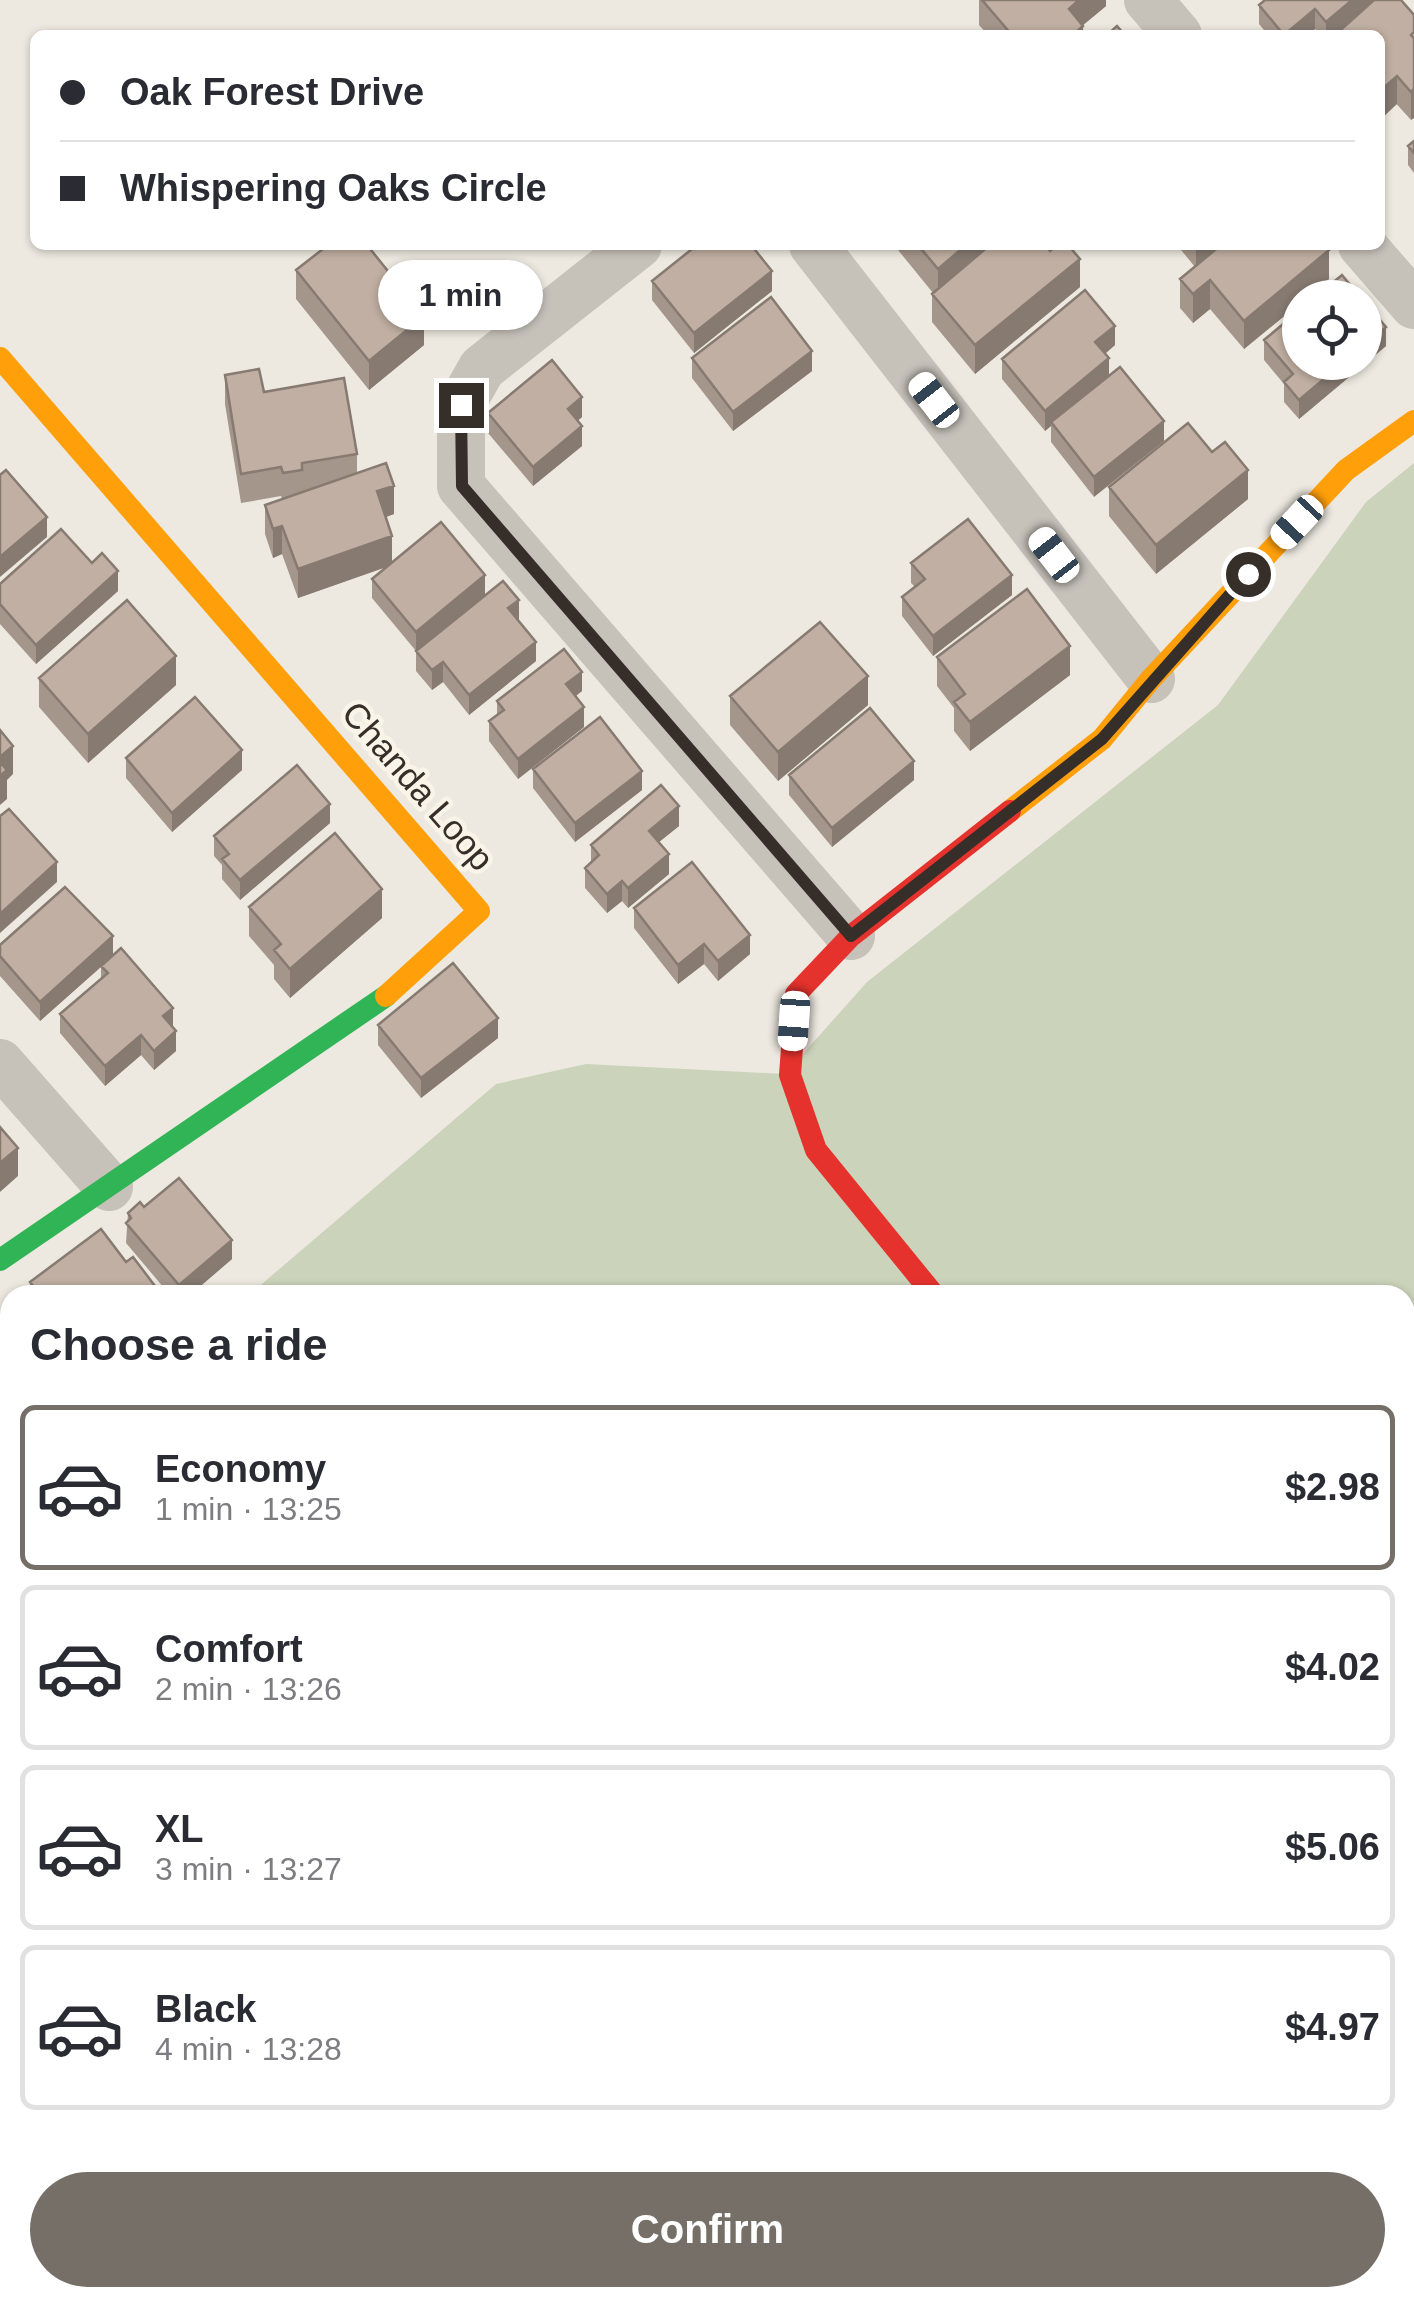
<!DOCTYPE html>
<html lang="en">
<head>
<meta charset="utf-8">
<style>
	:root { --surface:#fff; --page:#f2f2f3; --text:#2b2b33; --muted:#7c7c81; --line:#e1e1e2; --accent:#766f68 }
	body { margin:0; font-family:Arial,sans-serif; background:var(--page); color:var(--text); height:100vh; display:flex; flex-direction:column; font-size:38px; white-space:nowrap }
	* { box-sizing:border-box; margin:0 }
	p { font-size:32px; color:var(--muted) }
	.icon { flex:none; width:55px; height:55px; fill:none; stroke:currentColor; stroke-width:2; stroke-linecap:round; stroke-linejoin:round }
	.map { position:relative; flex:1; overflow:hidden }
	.panel { position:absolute; left:0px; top:1285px; width:1415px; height:1022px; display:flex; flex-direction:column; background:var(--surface); border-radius:30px 30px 0 0; box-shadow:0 2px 8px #0004 }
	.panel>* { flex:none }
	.hud { position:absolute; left:30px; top:30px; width:1355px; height:220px; border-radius:15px; box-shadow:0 2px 8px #0004; display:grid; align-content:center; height:220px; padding:0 30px; background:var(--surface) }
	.tools { position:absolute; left:1282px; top:280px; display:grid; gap:20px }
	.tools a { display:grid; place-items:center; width:100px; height:100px; border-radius:50%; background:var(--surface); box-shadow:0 2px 8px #0004; font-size:50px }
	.end { position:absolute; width:45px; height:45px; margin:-22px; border:12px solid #362e28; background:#fff; box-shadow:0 0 0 5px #fff }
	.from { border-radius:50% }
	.bubble { position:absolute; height:70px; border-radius:35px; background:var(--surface); box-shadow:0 2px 8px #0004; font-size:32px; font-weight:800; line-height:70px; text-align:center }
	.car { position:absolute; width:30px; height:60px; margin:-30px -15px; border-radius:12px; box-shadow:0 0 8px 2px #0007; background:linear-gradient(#fff 24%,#345 0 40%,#fff 0 76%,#345 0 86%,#fff 0) }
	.hud b { display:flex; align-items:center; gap:35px; height:95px; font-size:38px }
	.hud b+b { border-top:2px solid var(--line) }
	.hud i { width:25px; height:25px; background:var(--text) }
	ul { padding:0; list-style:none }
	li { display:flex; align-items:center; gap:30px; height:165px; margin:0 20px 15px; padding:0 10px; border:5px solid var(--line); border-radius:15px }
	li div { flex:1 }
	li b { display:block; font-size:38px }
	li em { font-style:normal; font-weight:800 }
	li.current { border-color:var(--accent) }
	li>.icon { width:90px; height:90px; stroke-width:1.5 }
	h2 { padding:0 30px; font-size:45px; line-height:120px }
	.action { display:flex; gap:20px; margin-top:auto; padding:20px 30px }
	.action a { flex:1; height:115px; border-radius:60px; background:var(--accent); color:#fff; font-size:40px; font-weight:800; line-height:115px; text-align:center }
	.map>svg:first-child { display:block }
</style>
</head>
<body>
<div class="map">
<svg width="1414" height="2307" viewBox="0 0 1414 2307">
	<rect width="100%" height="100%" fill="#ede9e0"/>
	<path fill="#cbd3ba" d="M1414 463V1482L1405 1489V1295H249L496 1084 586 1064 785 1074 867 982 1218 705 1366 502Z
		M0 1394 10 1400V2298L943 2299 934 2307H0Z"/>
	<path fill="#9cb9be" d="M1414 2089V2307H1003L1014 2298H1405V2091Z"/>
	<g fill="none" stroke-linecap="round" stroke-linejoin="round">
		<path stroke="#c6c1b9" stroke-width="48" d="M1148 0 1178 35
			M638 245 482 368 461 405V486L851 936
			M813 245 1151 679
			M1362 245 1414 305
			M0 1063 109 1187
			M1405 1740 1414 1736"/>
		<path stroke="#30b455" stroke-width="22" d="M0 1260 386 996"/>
		<path stroke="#ff9f0a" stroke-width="22" d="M0 358 479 911 386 996
			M1010 811 1102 739 1151 679 1346 470 1414 421"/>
		<path stroke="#e5322d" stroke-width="22" d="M934 1295 816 1150 790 1075 796 994 851 936 1010 811"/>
	</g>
	<path fill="#a5968b" d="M979 0H1106V6L1082 26 1083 35H988L979 25Z
		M1259 5 1414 15 1411 120 1334 35H1321L1315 29 1308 35H1268L1259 24Z
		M1414 141V173L1408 165V146Z
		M894 245H1045L1080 287 975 374 932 322V294L933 293Z
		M1177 245H1325L1329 279 1307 298H1300V303L1244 349 1210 309 1193 323 1180 308V279L1195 267Z
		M296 270 424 345 369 390 296 299Z
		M652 281 772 291 694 353 652 300Z
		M1264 340 1386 346 1299 419 1284 402V384L1264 360Z
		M1115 345 1105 354 1094 497 1051 442V426L1045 431 1002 379V359Z
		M692 358 812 371 733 431 692 378Z
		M225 375 264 392 357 454V473L394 514 386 517 392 562 485 595 518 620 536 661 469 715 443 682 432 690 416 671V651L372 598V579L386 567 298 598 282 554 273 558 265 534V505L282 499 281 496 241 503 225 404Z
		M488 413 582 417 577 421 582 446 533 486 488 433Z
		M1109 487 1248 499 1156 574 1109 516Z
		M911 563 1012 595 933 656 902 616V597L915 587 911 583Z
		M0 584 118 591 36 664 0 624Z
		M937 657 1070 675 970 751 954 731V708L937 686Z
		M39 678 176 685 88 763 39 707Z
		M582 691 576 696 584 727 518 779 489 741V721L497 715V701Z
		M730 696 868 705 778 781 730 725Z
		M126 758 242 770 172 832 126 778Z
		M533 769 642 790 575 842 533 788Z
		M789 775 914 780 832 847 789 795Z
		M330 823 240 900 222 879V865L214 856V836Z
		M679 826 659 842 669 874 628 908 622 901 607 913 585 888V868L591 863V845Z
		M249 907 382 918 290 998 274 979V965L249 936Z
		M634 908 750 954 718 981 704 964 678 984 634 928Z
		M0 945 113 955 173 1027 176 1051 154 1070 141 1055 105 1086 60 1033V1014L101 979V967L40 1021 0 976Z
		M378 1025 498 1038 421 1098 378 1045Z
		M128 1213 232 1259 190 1295H170L126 1243Z
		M126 1262 155 1295H30V1282Z
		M1414 1462V1501L1409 1496V1467Z
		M1414 1502V1674L1405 1682V1510Z
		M1405 1754 1414 1764V1898L1405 1888Z"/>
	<path fill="#867a71" d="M1079 0H1106V6L1071 35 1069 9Z
		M1352 0H1376L1334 35H1326V22Z
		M1315 9V29L1308 35H1284Z
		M1083 26V35H1073Z
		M1397 76V104L1380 120V91Z
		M1414 89V118L1411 120V92Z
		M966 245H1001L938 298V269Z
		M1201 245H1225L1196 269V249Z
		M1329 250V279L1307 298H1300V303L1244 349V321Z
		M1080 259V287L975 374V345Z
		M772 271V291L694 353V333Z
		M1210 280V309L1193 323V294Z
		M424 316V345L369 390V361Z
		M1115 326V345L1095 362V342Z
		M1386 327V346L1299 419V400L1344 362H1365V345Z
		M812 351V371L733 431V412Z
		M1109 358V378L1051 422V426L1045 431V411Z
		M582 397V417L568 429V409Z
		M1164 421V441L1094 497V477Z
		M582 426V446L533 486V467Z
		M1248 470V499L1156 574V545Z
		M394 486V514L377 520V491Z
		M47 517V537L0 577V557Z
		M282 526V554L273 558V529Z
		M392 536V565L298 598V569Z
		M118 571V591L36 664V645Z
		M485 575V595L416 651V632Z
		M1012 575V595L933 656V636Z
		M519 600V620L508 608Z
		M536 642V661L469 715V695Z
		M1070 646V675L970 751V722Z
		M176 656V685L88 763V734Z
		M443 662V682L432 690V670Z
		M582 672V691L566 703V684Z
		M868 676V705L778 781V752Z
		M584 707V727L518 779V759Z
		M13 746V774L7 780V799L0 805V757Z
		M242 750V770L172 832V813Z
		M914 761V780L832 847V828Z
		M642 771V790L575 842V823Z
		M330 804V823L240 900V880Z
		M679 806V826L649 850V831Z
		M669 854V874L628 908V888Z
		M57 862V882L0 933V914Z
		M622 881V901L607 913V894Z
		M382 889V918L290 998V969Z
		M750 935V954L718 981V961Z
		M113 936V956L40 1021V1002Z
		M704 944V964L678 984V965Z
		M173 1008V1027L163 1016Z
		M498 1018V1038L421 1098V1078Z
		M176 1031V1051L154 1070V1051Z
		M141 1035V1055L105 1086V1066Z
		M18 1148V1176L0 1192V1163Z
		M232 1240V1259L190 1295H179V1285Z
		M1414 1645V1674L1405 1682V1653Z
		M1414 1947V1967L1405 1975V1955Z"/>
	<path fill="#c0afa2" stroke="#867a71" stroke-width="2.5" d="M982 0H1079L1069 9 1083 26 1073 35H1012Z
		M1265 0H1352L1326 22 1315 9 1284 35 1259 5Z
		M1374 0H1401L1414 15V32L1411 35 1414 38V89L1411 92 1397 76 1380 91V35H1335Z
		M1117 26 1125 35H1107Z
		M1414 141V153L1408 146Z
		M328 245H367L424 316 369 361 296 270Z
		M697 245H751L772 271 694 333 652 281Z
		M918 245H966L938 269Z
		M990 245H1045L1050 251 1057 245H1068L1080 259 975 345 932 294Z
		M1221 245H1325L1329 250 1244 321 1210 280 1193 294 1180 279Z
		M1342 275 1361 298H1314Z
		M1085 290 1115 326 1095 342 1109 358 1045 411 1002 359Z
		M771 297 812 351 733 412 692 358Z
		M1365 302 1386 327 1365 345Z
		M1300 310V362H1344L1299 400 1284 382 1293 374 1264 340Z
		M552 360 582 397 568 409 582 426 533 467 488 413Z
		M1120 367 1164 421 1094 477 1051 422Z
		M259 369 264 392 344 378 357 454 302 463V470L283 473 281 467 241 474 225 375Z
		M1188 423 1212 452 1225 442 1248 470 1156 545 1109 487Z
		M386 463 394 486 377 491 392 536 298 569 282 526 273 529 265 505Z
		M6 470 47 517 0 557V475Z
		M968 519 1012 575 933 636 902 597 925 579 911 563Z
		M441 522 485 575 416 632 372 579Z
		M61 529 92 563 102 553 118 571 36 645 0 604V584Z
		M503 581 519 600 508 608 536 642 469 695 443 662 432 670 416 651Z
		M1027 589 1070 646 970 722 954 702 965 694 937 657Z
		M127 600 176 656 88 734 39 678Z
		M820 622 868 676 778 752 730 696Z
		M564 649 582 672 566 684 584 707 518 759 489 721 504 710 497 701Z
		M195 697 242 750 172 813 126 758Z
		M870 708 914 761 832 828 789 775Z
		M600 717 642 771 575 823 533 769Z
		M0 730 13 746 0 757Z
		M0 762 7 770 0 776Z
		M297 765 330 804 240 880 222 859 229 854 214 836Z
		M661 785 679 806 649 831 669 854 628 888 622 881 607 894 585 868 599 855 591 845Z
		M9 809 57 862 0 914V816Z
		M335 833 382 889 290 969 274 950 281 944 249 907Z
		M692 862 750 935 718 961 704 944 678 965 634 908Z
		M65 887 113 936 40 1002 0 956V945Z
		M121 948 173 1008 163 1016 176 1031 154 1051 141 1035 105 1066 60 1014 108 973 101 966Z
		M453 963 498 1018 421 1078 378 1025Z
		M0 1127 18 1148 0 1163Z
		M179 1178 232 1240 179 1285 126 1223 131 1218 128 1213 140 1202 144 1207Z
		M101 1229 126 1262 133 1257 155 1286 149 1291 151 1295H40L30 1282Z
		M1414 1502V1609L1405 1599V1510Z
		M1405 1624 1414 1634V1645L1405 1653Z
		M1405 1754 1414 1764V1869L1405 1859Z
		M1405 1905 1414 1915V1947L1405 1955Z"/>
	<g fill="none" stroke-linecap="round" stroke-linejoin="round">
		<path stroke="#362e28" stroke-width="12" d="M461 405 462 486 851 936 1102 739 1248 574"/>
	</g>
	<g text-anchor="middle" stroke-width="9" stroke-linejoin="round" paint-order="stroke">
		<g font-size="35" fill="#362e28" stroke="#f9f4e8">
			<text transform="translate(418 786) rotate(49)" y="12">Chanda Loop</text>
		</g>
	</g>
</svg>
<div class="tools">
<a><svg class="icon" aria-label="locate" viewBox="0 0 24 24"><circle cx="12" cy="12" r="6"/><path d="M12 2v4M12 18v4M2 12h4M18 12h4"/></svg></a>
</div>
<i class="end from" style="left:1248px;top:574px"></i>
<i class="end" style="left:461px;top:405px"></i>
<div class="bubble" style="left:378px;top:260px;width:165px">1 min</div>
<i class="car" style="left:934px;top:400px;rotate:322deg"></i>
<i class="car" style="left:1297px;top:522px;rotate:223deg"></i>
<i class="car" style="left:1054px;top:555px;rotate:322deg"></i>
<i class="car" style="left:794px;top:1021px;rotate:184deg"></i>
<div class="hud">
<b><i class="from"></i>Oak Forest Drive</b>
<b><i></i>Whispering Oaks Circle</b>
</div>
<section class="panel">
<h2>Choose a ride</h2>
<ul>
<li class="current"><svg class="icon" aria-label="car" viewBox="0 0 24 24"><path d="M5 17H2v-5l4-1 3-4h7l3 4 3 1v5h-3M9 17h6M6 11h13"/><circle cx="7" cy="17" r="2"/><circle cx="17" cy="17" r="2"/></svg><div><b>Economy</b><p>1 min · 13:25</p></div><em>$2.98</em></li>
<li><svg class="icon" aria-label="car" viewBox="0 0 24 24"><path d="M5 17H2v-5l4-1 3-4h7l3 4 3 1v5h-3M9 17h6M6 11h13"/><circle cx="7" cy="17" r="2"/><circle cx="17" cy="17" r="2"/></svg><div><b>Comfort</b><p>2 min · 13:26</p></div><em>$4.02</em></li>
<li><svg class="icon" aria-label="car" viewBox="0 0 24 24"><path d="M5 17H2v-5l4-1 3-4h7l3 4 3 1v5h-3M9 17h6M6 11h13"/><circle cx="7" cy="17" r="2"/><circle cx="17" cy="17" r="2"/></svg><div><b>XL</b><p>3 min · 13:27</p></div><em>$5.06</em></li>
<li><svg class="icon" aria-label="car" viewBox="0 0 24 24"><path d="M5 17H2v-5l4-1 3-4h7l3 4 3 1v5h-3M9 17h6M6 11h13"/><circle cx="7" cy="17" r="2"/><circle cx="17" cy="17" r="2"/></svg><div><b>Black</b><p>4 min · 13:28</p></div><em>$4.97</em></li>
</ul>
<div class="action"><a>Confirm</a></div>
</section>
</div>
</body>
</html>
